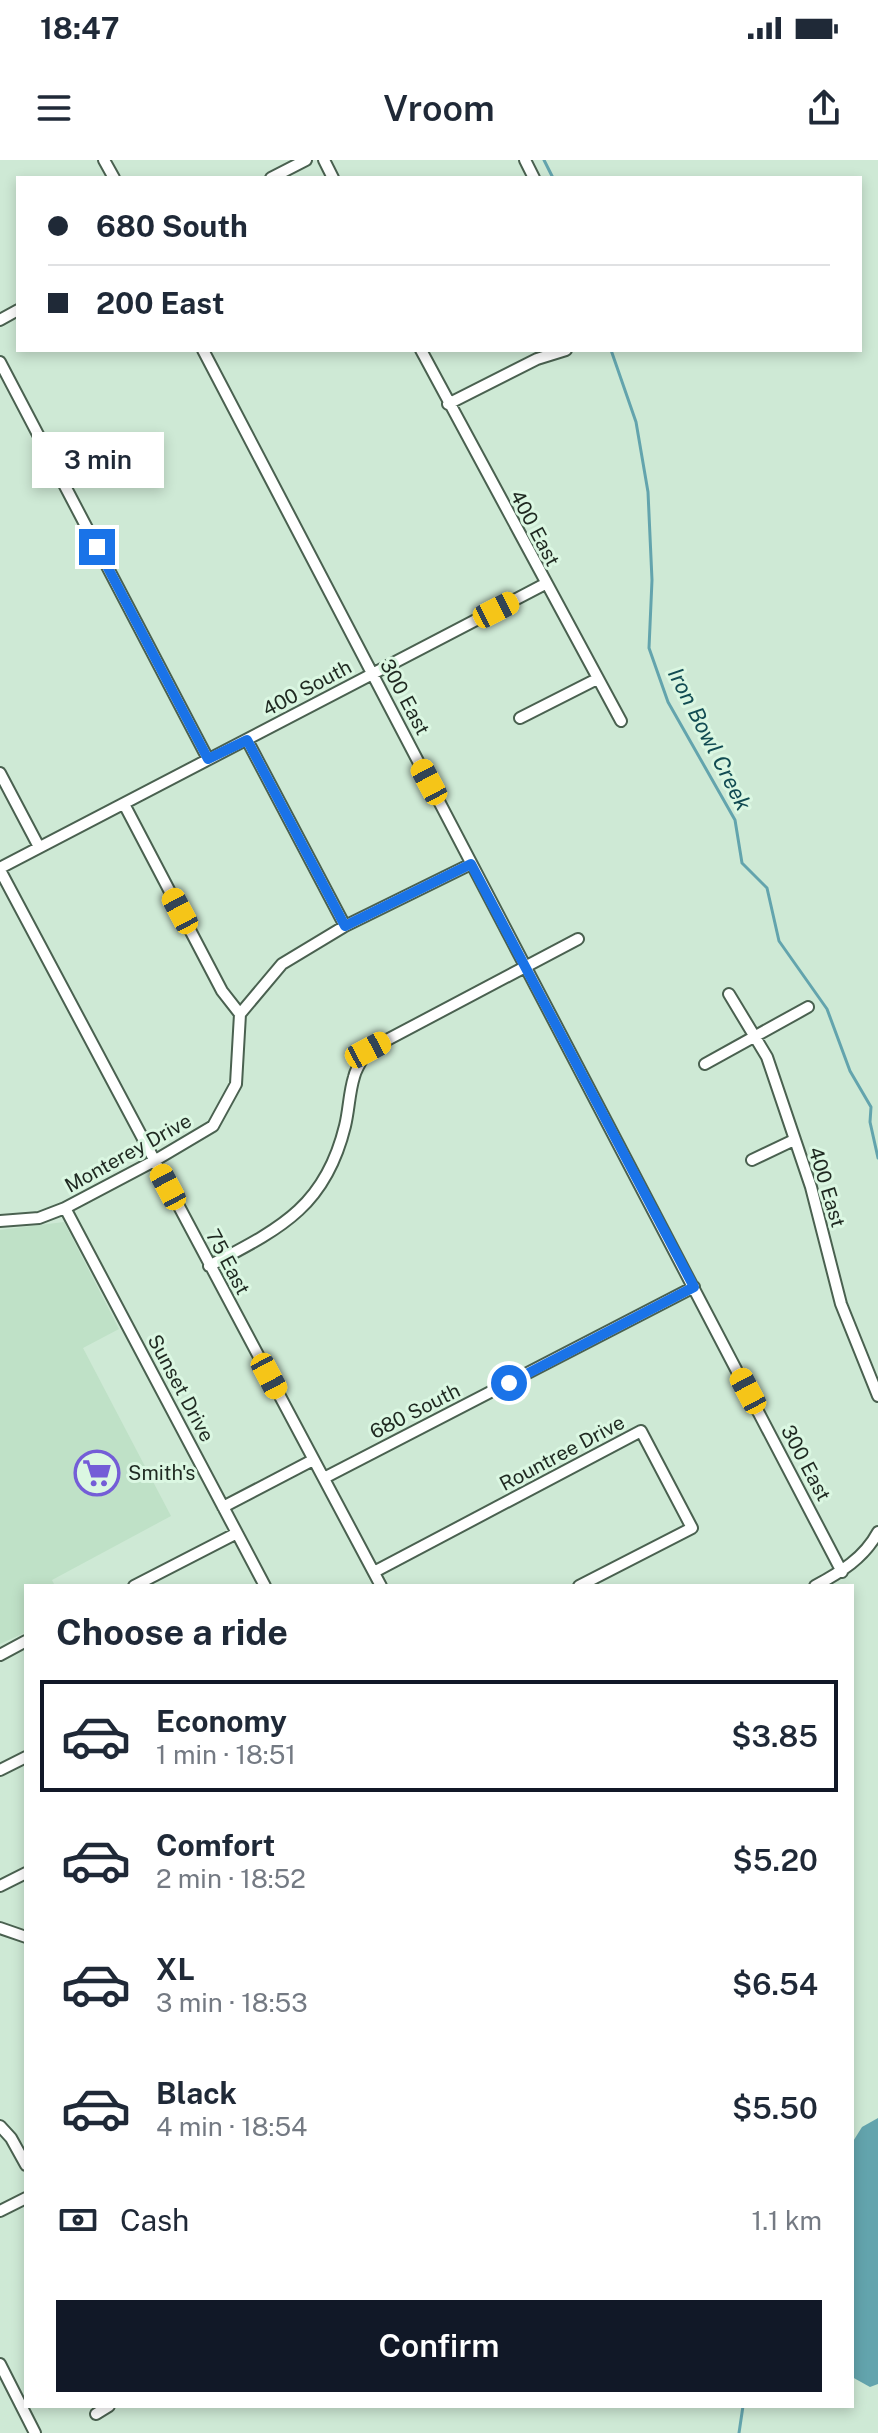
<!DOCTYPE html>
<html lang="en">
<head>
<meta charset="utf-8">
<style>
	:root { --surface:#fff; --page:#f6f6f7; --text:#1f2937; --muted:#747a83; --line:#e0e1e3; --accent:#111827 }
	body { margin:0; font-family:"Public Sans",sans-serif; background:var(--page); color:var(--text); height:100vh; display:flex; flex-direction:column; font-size:30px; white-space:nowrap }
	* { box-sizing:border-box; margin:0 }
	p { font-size:26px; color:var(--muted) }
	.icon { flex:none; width:44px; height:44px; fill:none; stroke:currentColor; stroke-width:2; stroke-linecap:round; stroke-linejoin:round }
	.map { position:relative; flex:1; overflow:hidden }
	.side { position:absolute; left:24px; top:1424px; width:830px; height:824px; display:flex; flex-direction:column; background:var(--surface); border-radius:0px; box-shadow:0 4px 12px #0003 }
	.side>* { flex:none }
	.banner { position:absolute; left:16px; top:16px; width:846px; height:176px; border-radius:0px; box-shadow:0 4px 12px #0003; display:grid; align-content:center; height:176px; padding:0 32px; background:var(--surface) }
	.end { position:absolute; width:36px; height:36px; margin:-18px; border:10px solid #1a73e8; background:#fff; box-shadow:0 0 0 4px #fff }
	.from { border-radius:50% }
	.bubble { position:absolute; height:56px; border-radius:0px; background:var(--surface); box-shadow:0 4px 12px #0003; font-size:26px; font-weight:600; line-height:56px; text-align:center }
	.car { position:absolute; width:24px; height:48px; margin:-24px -12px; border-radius:10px; box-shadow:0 0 6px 2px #0007; background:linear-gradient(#f5c518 24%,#345 0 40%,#f5c518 0 76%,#345 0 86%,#f5c518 0) }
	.banner b { display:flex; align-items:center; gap:28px; height:76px; font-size:30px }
	.banner b+b { border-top:2px solid var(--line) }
	.banner i { width:20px; height:20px; background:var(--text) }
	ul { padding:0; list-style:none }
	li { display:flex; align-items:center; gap:24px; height:112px; margin:0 16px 12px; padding:0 16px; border:4px solid transparent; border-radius:0px }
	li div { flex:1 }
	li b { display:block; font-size:30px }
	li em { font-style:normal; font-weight:600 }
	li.selected { border-color:var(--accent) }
	li>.icon { width:72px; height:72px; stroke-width:1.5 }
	h2 { padding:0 32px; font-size:36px; line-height:96px }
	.pay { display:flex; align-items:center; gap:20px; height:88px; padding:0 32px; font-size:30px }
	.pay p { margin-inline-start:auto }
	.action { display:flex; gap:16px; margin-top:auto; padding:16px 32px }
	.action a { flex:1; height:92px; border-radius:0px; background:var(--accent); color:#fff; font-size:32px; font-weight:600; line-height:92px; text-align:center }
	.status { display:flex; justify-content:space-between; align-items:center; height:56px; padding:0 40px; background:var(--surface); direction:ltr }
	.status svg { height:22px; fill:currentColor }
	header { display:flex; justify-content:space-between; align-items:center; height:104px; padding:0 32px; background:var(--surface); font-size:36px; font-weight:600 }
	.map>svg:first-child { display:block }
</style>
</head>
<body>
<div class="status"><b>18:47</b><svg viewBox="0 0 49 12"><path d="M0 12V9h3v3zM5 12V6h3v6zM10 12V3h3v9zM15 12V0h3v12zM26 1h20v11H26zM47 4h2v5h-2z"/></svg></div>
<header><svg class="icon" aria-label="menu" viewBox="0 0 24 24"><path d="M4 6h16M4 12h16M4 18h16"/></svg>Vroom<svg class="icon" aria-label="share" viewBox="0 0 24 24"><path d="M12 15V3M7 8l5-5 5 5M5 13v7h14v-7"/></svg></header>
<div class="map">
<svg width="878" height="2273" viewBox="0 0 878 2273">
	<rect width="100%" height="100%" fill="#cee9d5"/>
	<path fill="#bfe1c7" d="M64 1062 119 1169 83 1188 171 1356 52 1420 55 1426H26V1472L0 1484V1070Z"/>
	<path fill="#63a4ad" d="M878 1958V2224L870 2227 852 2217V1983L862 1967Z"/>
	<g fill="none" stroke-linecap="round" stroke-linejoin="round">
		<path stroke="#63a4ad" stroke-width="3" d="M544 0 553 18
			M611 190 636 262 648 332 652 420 649 488 668 542 735 660 742 703 767 728 779 781 827 849 850 911 871 947 870 962 878 998
			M739 2273 743 2246"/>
		<g stroke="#4a6150" stroke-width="14">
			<path id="minor" d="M104 0 114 18
				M324 0 333 18
				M525 0 534 18
				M271 18 306 0
				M0 160 18 150
				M203 190 842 1412
				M421 190 621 561
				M0 202 208 599
				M448 244 537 199 566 190
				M520 558 597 519
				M247 580 345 766
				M0 613 39 687
				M124 644 222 831 240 854
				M0 708 545 424
				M0 710 381 1426
				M729 834 767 897 811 1027 841 1144 878 1236
				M705 904 808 847
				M752 1000 794 980
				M65 1048 265 1426
				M0 1061 39 1058 65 1048 154 1001 213 966 236 924 240 854 282 804 345 766 471 704
				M209 1106C279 1069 325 1048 345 966 349 950 349 933 354 917 356 908 363 898 368 890L578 779
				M324 1318 694 1127
				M223 1347 313 1300
				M374 1412 641 1271 692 1368 579 1426
				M134 1426 237 1373
				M815 1426C841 1412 864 1398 878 1372
				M0 1495 26 1481
				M0 1610 26 1597
				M0 1726 26 1713
				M0 1768 26 1777
				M0 1966 11 1978 26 2005
				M0 2051 26 2038
				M0 2204 35 2273
				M96 2254 109 2246"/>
		</g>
		<use href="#minor" stroke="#fff" stroke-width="10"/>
	</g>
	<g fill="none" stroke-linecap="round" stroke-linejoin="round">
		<path stroke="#1a73e8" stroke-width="10" d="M97 387 208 599 247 580 345 766 471 704 694 1127 509 1223"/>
	</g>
	<defs>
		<g id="supermarket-ring" transform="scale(2.3)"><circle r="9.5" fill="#dbf7e2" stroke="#745dd7" stroke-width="1.5"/><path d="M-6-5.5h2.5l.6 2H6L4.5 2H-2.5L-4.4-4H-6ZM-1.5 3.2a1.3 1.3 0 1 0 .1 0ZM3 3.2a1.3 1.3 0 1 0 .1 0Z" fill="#745dd7"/></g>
	</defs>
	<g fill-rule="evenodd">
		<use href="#supermarket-ring" x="97" y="1313"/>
	</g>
	<g text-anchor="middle" stroke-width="6" stroke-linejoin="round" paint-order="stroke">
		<g font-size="20" fill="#1f2921" stroke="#dbf7e2">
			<text transform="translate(535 368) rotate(62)" y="7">400 East</text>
			<text transform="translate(307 528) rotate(-28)" y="7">400 South</text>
			<text transform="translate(405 537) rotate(62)" y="7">300 East</text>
			<text transform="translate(128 993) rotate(-29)" y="7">Monterey Drive</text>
			<text transform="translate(827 1027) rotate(73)" y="7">400 East</text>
			<text transform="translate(228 1102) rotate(62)" y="7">75 East</text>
			<text transform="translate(181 1228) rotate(62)" y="7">Sunset Drive</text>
			<text transform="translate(415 1251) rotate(-27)" y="7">680 South</text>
			<text transform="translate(562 1293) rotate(-28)" y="7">Rountree Drive</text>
			<text transform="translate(806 1303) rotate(62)" y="7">300 East</text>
		</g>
		<g font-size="20" fill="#1f2921" stroke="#dbf7e2" text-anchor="start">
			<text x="128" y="1320">Smith's</text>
		</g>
		<g font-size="22" font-style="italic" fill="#114b52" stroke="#dbf7e2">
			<text transform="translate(710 579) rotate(63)" y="8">Iron Bowl Creek</text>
		</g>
	</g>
</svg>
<i class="end from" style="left:509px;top:1223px"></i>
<i class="end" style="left:97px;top:387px"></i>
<div class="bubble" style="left:32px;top:272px;width:132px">3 min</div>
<i class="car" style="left:496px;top:450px;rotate:63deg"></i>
<i class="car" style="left:429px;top:622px;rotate:332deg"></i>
<i class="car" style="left:180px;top:751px;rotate:332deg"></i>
<i class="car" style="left:368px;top:890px;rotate:62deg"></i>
<i class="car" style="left:168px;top:1027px;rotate:332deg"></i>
<i class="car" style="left:269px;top:1216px;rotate:152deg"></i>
<i class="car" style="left:748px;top:1231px;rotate:332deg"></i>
<div class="banner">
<b><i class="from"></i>680 South</b>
<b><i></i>200 East</b>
</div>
<section class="side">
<h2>Choose a ride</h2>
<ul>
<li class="selected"><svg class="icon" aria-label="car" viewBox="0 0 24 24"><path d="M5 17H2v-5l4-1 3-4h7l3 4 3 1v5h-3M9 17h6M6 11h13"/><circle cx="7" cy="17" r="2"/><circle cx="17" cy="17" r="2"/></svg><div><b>Economy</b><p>1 min · 18:51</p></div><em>$3.85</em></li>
<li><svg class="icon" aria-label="car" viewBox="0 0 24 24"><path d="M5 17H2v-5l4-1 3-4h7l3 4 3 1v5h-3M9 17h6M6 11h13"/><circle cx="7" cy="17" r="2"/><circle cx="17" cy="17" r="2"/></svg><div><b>Comfort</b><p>2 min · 18:52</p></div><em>$5.20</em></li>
<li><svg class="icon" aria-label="car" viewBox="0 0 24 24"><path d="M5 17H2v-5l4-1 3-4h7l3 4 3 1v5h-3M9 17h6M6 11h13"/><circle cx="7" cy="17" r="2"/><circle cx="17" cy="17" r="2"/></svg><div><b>XL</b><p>3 min · 18:53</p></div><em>$6.54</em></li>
<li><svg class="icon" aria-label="car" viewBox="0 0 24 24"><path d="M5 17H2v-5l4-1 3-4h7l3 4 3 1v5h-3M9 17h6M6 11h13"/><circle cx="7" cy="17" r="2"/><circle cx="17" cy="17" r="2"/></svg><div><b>Black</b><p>4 min · 18:54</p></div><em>$5.50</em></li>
</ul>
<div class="pay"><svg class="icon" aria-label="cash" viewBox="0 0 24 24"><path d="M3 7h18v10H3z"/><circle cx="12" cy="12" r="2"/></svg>Cash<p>1.1 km</p></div>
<div class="action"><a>Confirm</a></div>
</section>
</div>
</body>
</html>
